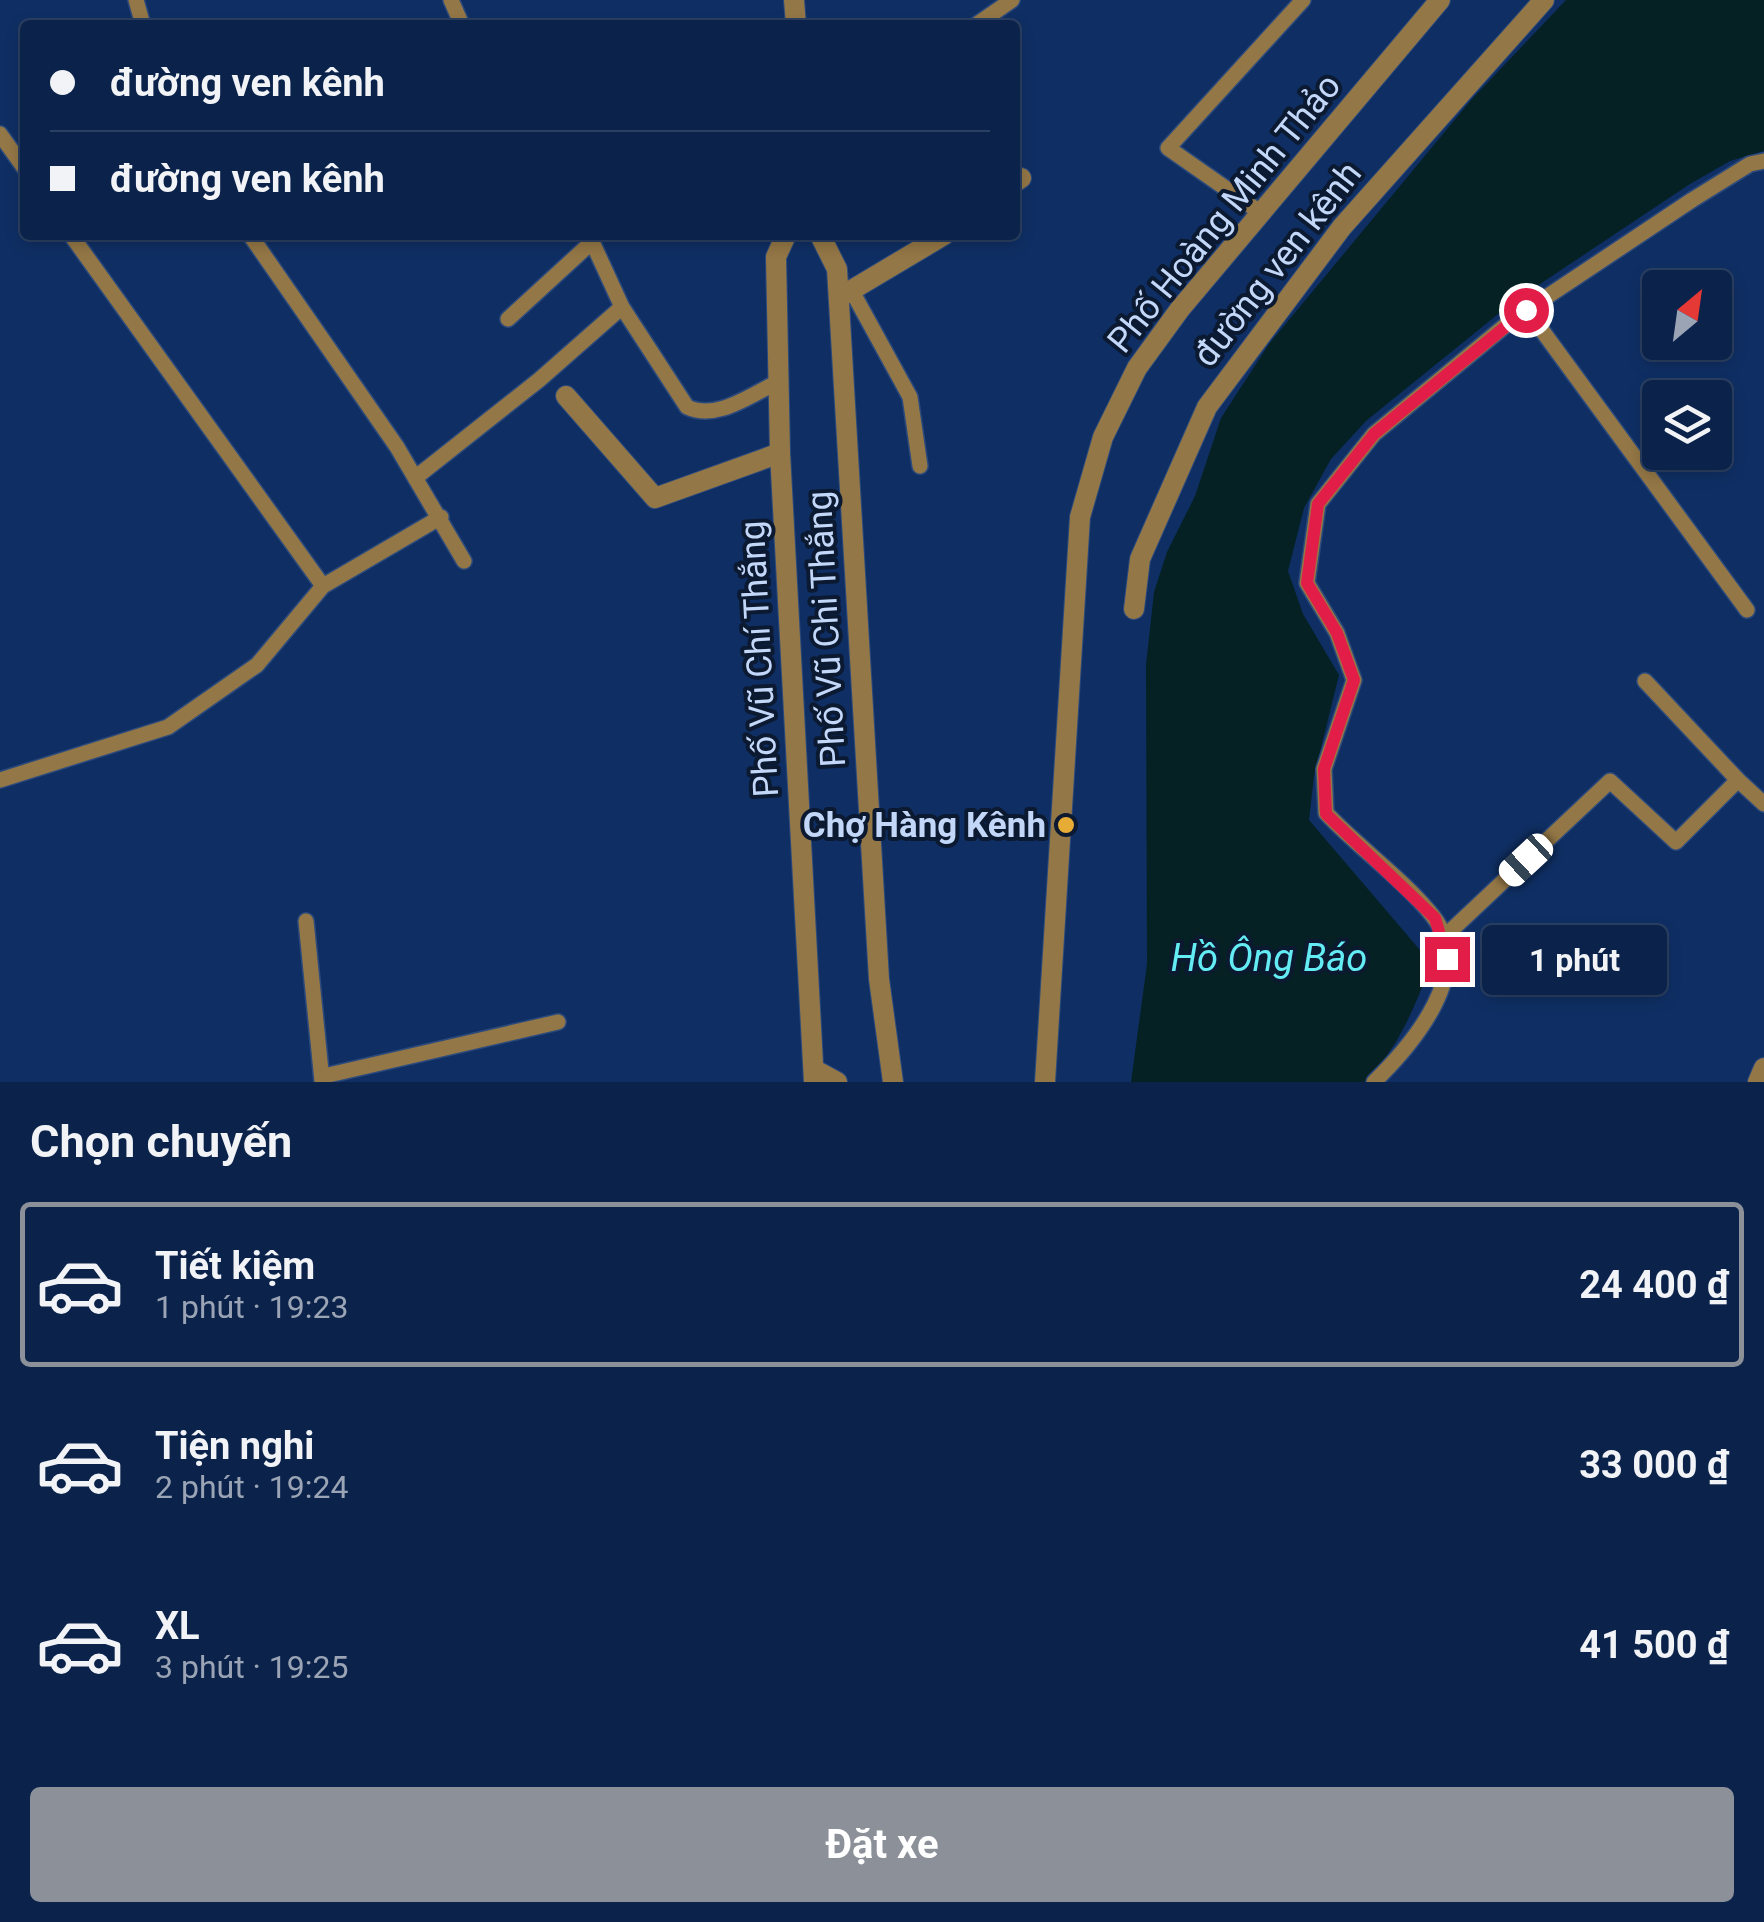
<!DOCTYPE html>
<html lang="vi">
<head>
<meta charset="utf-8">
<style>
	:root { --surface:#0b234b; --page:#142b52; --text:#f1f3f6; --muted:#9aa4b5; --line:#2b4063; --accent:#8c9099 }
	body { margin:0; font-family:Roboto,sans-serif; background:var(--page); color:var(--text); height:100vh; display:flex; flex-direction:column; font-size:38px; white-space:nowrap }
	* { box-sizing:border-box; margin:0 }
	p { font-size:32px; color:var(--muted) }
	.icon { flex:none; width:55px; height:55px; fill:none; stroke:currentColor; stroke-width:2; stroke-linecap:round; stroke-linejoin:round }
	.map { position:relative; height:1082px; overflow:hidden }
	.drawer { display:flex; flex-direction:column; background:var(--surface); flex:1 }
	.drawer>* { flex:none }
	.guide { position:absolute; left:20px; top:20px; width:1000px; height:220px; border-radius:10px; box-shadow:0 5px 15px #0003,0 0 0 2px var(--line); display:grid; align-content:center; height:220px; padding:0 30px; background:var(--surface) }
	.needle { width:65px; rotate:29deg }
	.tools { position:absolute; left:1642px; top:270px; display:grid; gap:20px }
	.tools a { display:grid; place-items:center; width:90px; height:90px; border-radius:10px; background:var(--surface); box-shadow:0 5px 15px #0003,0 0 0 2px var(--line); font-size:50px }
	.end { position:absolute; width:45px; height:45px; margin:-22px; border:12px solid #e11d48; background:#fff; box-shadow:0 0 0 5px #fff }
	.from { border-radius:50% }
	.bubble { position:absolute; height:70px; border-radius:10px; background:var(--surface); box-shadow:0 5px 15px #0003,0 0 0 2px var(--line); font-size:32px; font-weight:700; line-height:70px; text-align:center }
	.car { position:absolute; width:30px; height:60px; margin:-30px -15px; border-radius:12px; box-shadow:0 0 8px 2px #0007; background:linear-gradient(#fff 24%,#345 0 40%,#fff 0 76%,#345 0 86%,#fff 0) }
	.guide b { display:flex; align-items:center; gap:35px; height:95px; font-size:38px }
	.guide b+b { border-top:2px solid var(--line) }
	.guide i { width:25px; height:25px; background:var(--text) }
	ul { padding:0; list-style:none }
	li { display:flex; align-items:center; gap:30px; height:165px; margin:0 20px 15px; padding:0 10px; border:5px solid transparent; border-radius:10px }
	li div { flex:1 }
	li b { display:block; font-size:38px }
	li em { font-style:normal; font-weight:700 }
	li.selected { border-color:var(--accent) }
	li>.icon { width:90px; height:90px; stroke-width:1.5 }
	h2 { padding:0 30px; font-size:45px; line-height:120px }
	.button { display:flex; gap:20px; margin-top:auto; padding:20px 30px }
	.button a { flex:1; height:115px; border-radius:10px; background:var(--accent); color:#fff; font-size:40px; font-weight:700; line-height:115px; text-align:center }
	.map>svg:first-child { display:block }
</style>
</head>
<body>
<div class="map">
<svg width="1764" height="1082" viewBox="0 0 1764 1082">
	<rect width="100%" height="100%" fill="#0f2f64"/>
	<path fill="#052123" d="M1566 0H1764V151L1730 161 1690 184 1513 302 1366 421 1331 459 1304 508 1288 571 1303 614 1339 675 1314 776 1309 820 1431 963C1415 1008 1398 1048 1365 1082H1131L1147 964 1146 665 1154 592 1167 552 1195 496 1221 418 1269 344 1472 99Z"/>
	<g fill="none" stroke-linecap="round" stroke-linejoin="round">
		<g stroke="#2c4a7c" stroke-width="18">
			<path id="service" d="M136 0 143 25
				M451 0 462 25
				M976 25 1012 0
				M0 134 25 169
				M1261 213 1168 148 1303 0
				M71 235 323 586
				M250 235 397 447 464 561
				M589 235 622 307 687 407C717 421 750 395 778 382
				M853 293 910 397 920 466
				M1527 310 1747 610
				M508 319 593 241
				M415 478 539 380 622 307
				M1645 681 1738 780
				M0 780 168 727 257 665 323 586 441 517
				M306 921 322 1081
				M1442 939 1610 781 1676 842 1738 780 1764 804
				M324 1076 558 1022
				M1374 1082C1412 1045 1477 970 1432 915 1402 878 1359 848 1326 813L1324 769 1354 680 1337 633 1307 583 1318 504 1374 434 1512 320 1692 200 1750 164 1764 161"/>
		</g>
		<g stroke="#2c4a7c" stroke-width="22">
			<path id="pedestrian" d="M566 396 655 498 780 453"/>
		</g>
		<g stroke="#2c4a7c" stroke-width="22">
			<path id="minor" d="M794 0 796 25
				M1015 182 1021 178
				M786 235 776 257 780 453 814 1082
				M820 235 837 269 879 979 893 1082
				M840 297 944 235
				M1134 609 1140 559 1207 407 1342 227 1544 0
				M815 1070 837 1082"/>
		</g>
		<g stroke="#2c4a7c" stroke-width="22">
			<path id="tertiary" d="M1045 1082 1080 517 1103 437 1137 368 1180 309 1440 0
				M1758 1082 1764 1068"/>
		</g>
		<use href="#service" stroke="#947746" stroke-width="15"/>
		<use href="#pedestrian" stroke="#947746" stroke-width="20"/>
		<use href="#minor" stroke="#947746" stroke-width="20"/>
		<use href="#tertiary" stroke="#947746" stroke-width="20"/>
	</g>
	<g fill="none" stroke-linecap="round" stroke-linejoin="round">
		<path stroke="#e11d48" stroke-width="12" d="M1447 959 1435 918 1326 814 1324 769 1354 680 1337 633 1307 583 1318 504 1374 434 1526 310"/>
	</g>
	<circle fill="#e7ac36" stroke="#0b1931" stroke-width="4" cx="1066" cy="825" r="10"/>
	<g text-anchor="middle" stroke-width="8" stroke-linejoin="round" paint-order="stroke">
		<g font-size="35" fill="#c3d7f8" stroke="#0b1931">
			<text transform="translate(1224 213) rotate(-51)" y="12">Phố Hoàng Minh Thảo</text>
			<text transform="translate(1277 264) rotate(-52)" y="12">đường ven kênh</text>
			<text transform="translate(826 629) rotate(-93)" y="12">Phố Vũ Chi Thắng</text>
			<text transform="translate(759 659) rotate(-93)" y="12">Phố Vũ Chí Thắng</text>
		</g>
		<g font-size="35" font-weight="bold" fill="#c3d7f8" stroke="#0b1931" text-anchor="end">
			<text x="1046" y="837">Chợ Hàng Kênh</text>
		</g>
		<g font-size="38" font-style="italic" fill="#64ecf4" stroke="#0b1931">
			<text x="1269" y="971">Hồ Ông Báo</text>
		</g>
	</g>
</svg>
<div class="tools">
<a><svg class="needle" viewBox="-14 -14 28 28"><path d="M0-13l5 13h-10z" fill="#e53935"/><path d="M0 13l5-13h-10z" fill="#9aa4b5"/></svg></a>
<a><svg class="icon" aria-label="layers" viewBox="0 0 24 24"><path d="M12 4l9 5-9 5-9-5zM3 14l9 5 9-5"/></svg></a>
</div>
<i class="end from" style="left:1526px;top:310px"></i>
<i class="end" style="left:1447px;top:959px"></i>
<div class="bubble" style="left:1482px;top:925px;width:185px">1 phút</div>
<i class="car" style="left:1526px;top:860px;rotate:227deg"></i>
<div class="guide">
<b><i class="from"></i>đường ven kênh</b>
<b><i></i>đường ven kênh</b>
</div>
</div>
<section class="drawer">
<h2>Chọn chuyến</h2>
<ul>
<li class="selected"><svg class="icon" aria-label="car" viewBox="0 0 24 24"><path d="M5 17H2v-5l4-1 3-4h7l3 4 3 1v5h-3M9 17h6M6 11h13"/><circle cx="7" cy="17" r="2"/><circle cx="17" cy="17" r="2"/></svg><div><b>Tiết kiệm</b><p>1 phút · 19:23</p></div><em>24 400 ₫</em></li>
<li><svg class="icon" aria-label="car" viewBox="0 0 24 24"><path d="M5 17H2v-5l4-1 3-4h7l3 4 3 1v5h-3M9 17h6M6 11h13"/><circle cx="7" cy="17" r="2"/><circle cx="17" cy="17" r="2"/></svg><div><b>Tiện nghi</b><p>2 phút · 19:24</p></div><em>33 000 ₫</em></li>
<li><svg class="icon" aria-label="car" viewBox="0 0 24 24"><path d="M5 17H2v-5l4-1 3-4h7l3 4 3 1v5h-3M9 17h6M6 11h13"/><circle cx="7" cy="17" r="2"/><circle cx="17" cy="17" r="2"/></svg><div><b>XL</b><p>3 phút · 19:25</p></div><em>41 500 ₫</em></li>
</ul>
<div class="button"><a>Đặt xe</a></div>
</section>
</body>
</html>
